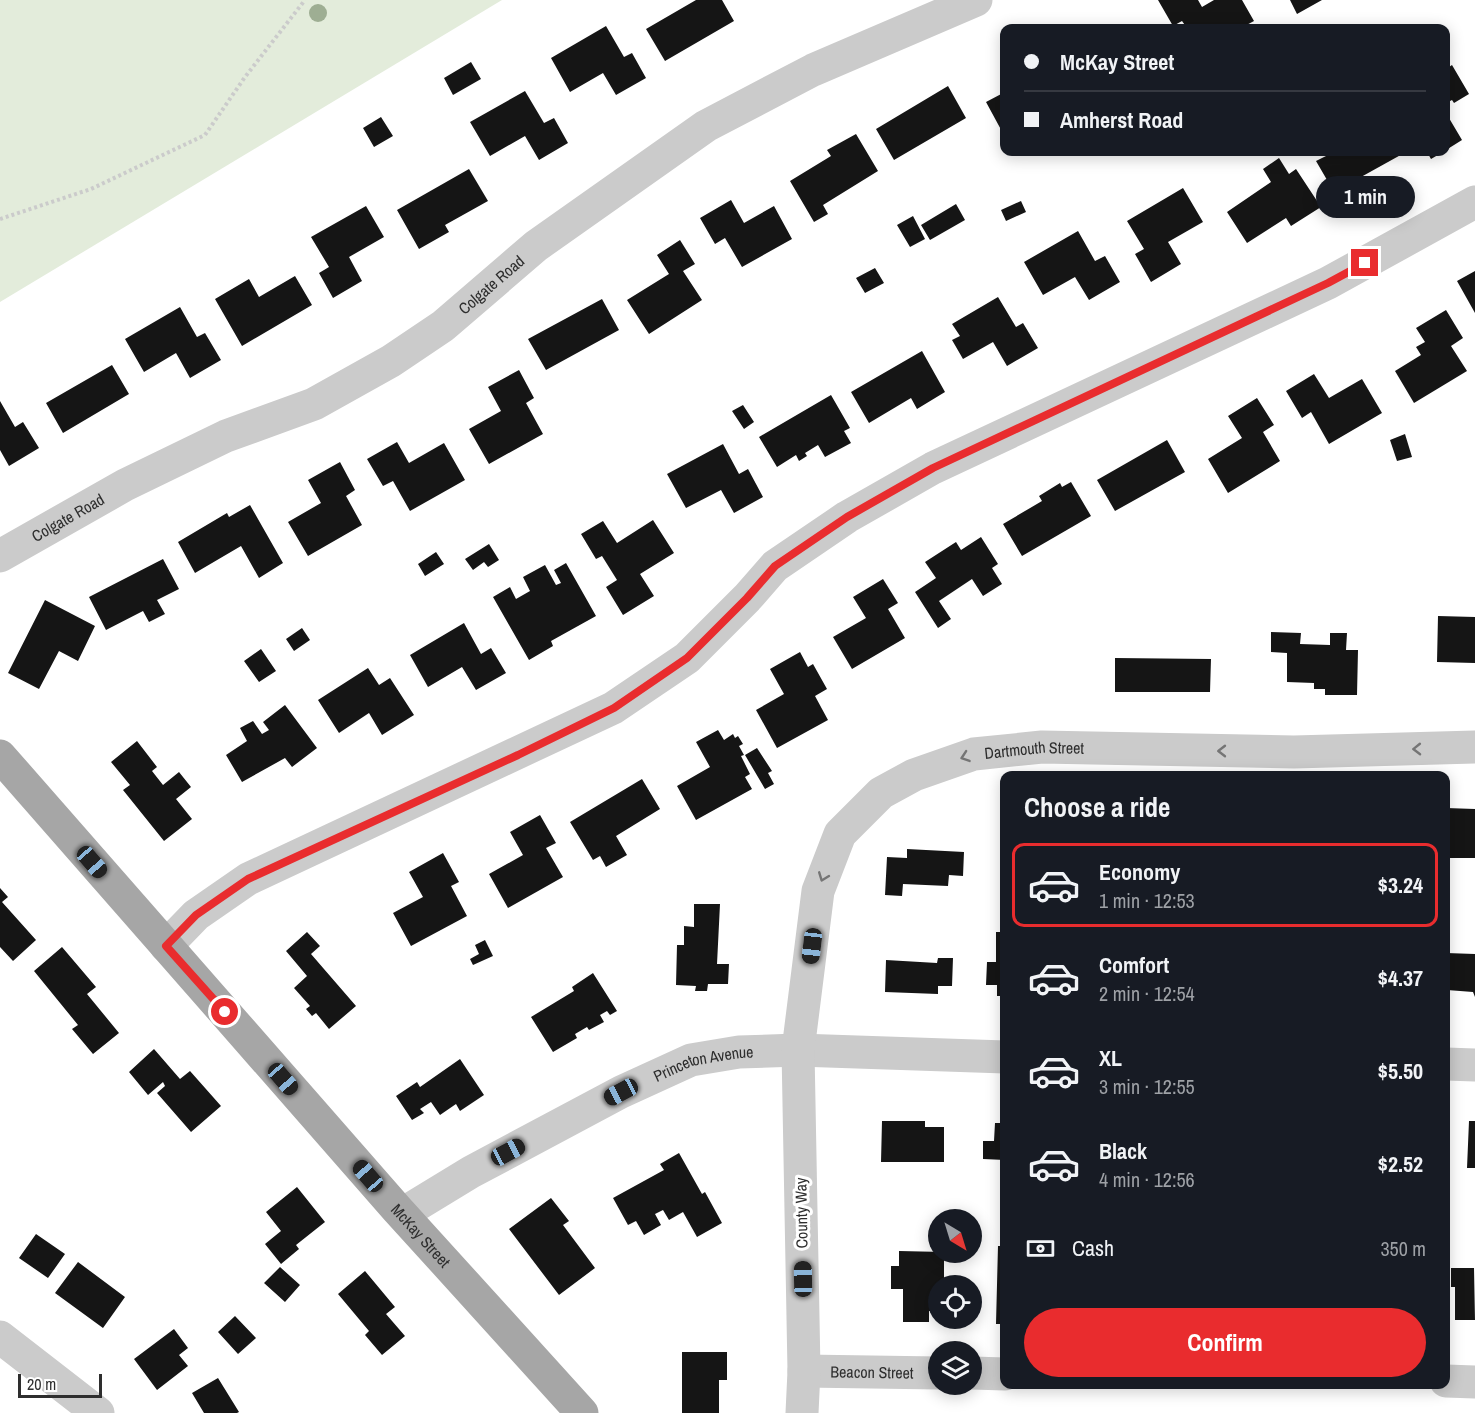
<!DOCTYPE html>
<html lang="en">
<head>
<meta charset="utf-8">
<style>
	:root { --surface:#171b24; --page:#242831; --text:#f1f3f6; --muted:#9ea1a6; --line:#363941; --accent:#e92c2e }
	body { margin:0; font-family:"Archivo Narrow",sans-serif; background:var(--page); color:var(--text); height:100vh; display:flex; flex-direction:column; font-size:22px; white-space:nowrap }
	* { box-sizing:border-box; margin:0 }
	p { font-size:20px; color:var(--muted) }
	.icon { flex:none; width:33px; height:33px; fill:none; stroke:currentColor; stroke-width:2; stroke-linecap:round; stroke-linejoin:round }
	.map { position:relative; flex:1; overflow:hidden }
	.drawer { position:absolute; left:1000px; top:771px; width:450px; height:618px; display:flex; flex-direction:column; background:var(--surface); border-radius:12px; box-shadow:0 3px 15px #0003 }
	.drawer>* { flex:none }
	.top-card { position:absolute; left:1000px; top:24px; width:450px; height:132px; border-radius:12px; box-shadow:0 3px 15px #0003; display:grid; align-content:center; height:132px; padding:0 24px; background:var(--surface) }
	.needle { width:39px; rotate:142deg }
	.fabs { position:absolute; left:928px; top:1209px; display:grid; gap:12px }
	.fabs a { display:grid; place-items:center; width:54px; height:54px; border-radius:50%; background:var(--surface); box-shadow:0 3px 15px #0003; font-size:30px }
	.scale { position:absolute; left:18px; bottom:15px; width:84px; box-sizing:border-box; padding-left:6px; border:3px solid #2e2e2e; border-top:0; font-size:16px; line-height:21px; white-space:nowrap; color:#2e2e2e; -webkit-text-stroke:4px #fff; paint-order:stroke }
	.end { position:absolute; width:27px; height:27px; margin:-14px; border:8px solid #e92c2e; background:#fff; box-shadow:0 0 0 3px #fff }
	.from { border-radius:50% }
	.bubble { position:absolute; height:42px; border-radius:21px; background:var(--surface); box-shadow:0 3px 15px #0003; font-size:20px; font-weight:800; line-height:42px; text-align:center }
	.car { position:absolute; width:18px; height:36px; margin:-18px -9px; border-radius:8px; box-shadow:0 0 4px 2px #0007; background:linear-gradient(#222 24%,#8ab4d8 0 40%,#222 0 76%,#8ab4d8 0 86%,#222 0) }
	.top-card b { display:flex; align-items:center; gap:21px; height:57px; font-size:22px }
	.top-card b+b { border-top:2px solid var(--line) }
	.top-card i { width:15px; height:15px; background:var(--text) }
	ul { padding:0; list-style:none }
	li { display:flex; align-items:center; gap:18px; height:84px; margin:0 12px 9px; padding:0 12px; border:3px solid transparent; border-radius:12px }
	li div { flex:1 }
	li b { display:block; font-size:22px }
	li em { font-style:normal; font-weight:800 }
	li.current { border-color:var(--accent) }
	li>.icon { width:54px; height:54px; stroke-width:1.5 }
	h2 { padding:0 24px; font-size:27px; line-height:72px }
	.pay { display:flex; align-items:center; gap:15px; height:66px; padding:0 24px; font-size:22px }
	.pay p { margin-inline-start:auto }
	.primary-button { display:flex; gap:12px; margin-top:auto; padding:12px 24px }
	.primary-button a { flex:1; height:69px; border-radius:36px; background:var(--accent); color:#fff; font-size:24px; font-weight:800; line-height:69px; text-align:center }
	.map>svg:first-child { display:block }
</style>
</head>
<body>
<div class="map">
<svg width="1475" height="1413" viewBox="0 0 1475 1413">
	<rect width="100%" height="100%" fill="#fff"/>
	<path fill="#e3ecdb" d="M0 0H502L0 302Z"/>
	<path fill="#151515" d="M696 0H722L734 21 665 61 646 29Z
		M1158 0H1198L1202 7 1214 0H1242L1254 21 1241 28H1187L1182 21 1173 26Z
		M1290 0H1322L1297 14Z
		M606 26 624 57 632 53 646 78 616 95 603 73 570 92 551 58Z
		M471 62 481 79 453 95 444 78Z
		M1452 65 1469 94 1454 103 1452 100 1446 103V69Z
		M948 86 966 118 894 160 876 129Z
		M525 91 544 123 554 118 568 143 539 160 525 136 490 156 470 122Z
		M1005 92V137L986 102Z
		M1446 113 1462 140 1446 150Z
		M381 117 393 136 374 147 363 128Z
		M856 134 878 171 823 205 828 214 814 222 790 181 831 156 827 150Z
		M1334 152H1406L1334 192 1316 161Z
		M1427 152H1443L1431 159Z
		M1279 158 1289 174 1296 169 1321 207 1291 226 1286 218 1247 243 1227 212 1271 182 1263 169Z
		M469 169 488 201 445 225 449 232 419 249 397 210Z
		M1183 188 1203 222 1168 242 1181 264 1151 282 1135 254 1144 249 1127 221Z
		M731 200 744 223 774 206 792 239 742 267 725 238 715 244 700 218Z
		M1021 201 1026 212 1006 221 1001 210Z
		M956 204 965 220 930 240 921 225Z
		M366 206 384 237 349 257 362 281 333 298 319 273 329 267 311 237Z
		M913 216 925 239 910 247 897 225Z
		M1078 231 1095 261 1105 256 1120 282 1089 300 1075 277 1043 295 1024 262Z
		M680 240 695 264 683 271 702 300 649 334 627 300 669 274 657 255Z
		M875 268 884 283 865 293 856 278Z
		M1475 271V313L1457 281Z
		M295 276 312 305 242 346 215 299 249 279 259 297Z
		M998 297 1016 327 1023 323 1038 348 1007 366 993 342 963 359 952 340 960 336 952 324Z
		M602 299 619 330 546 370 528 339Z
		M180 307 197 337 205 333 221 360 190 378 176 353 144 372 125 339Z
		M1446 310 1463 338 1451 346 1467 371 1414 403 1395 371 1421 355 1416 347 1425 342 1416 328Z
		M922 351 945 392 917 409 911 398 869 423 851 392Z
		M112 365 129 394 63 433 46 403Z
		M519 370 534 398 526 403 543 434 489 464 469 429 501 411 488 387Z
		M1314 374 1329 398 1362 379 1382 413 1329 444 1311 412 1302 418 1286 391Z
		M831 395 850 428 844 431 851 443 825 457 818 445 805 453 807 456 799 461 796 455 777 467 759 437Z
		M1257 398 1274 425 1263 432 1280 461 1228 493 1208 459 1242 438 1228 416Z
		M0 401 15 427 23 422 39 448 9 466 0 450Z
		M743 405 754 422 744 429 732 411Z
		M1405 434 1412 457 1397 461 1390 440Z
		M1167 440 1185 472 1115 511 1097 480Z
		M397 442 409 463 444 443 465 480 410 511 393 481 383 486 367 459Z
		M723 444 739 474 748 469 763 497 734 513 721 490 686 508 667 474Z
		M340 462 355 490 346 496 362 525 308 556 288 522 321 503 308 480Z
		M1071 482 1091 516 1022 556 1003 524 1042 501 1039 496 1060 483 1062 487Z
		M250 505 283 563 259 578 241 546 195 573 178 542 227 513 229 517Z
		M653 520 674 553 640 574 654 596 623 615 606 587 617 580 602 556 596 559 581 534 603 521 617 543Z
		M981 537 998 564 992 568 1002 584 983 596 972 579 939 601 951 619 938 628 915 592 936 578 925 562 956 542 961 550Z
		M489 544 499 560 488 567 484 562 473 570 465 559Z
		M436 552 444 564 425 576 418 564Z
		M163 559 179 589 157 600 165 614 149 622 143 611 106 630 89 597Z
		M566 563 596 616 551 641 553 646 529 660 493 597 510 587 516 599 530 591 523 577 545 565 556 585 561 583 554 570Z
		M883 579 898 603 888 609 905 638 852 669 833 637 866 618 853 597Z
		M45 600 95 626 78 661 59 651 39 689 8 673Z
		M1438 616 1475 617V663L1437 662Z
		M464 623 481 654 491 648 506 673 476 690 462 667 428 687 410 655Z
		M302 628 310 640 294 651 286 639Z
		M1271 632 1301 633 1300 644 1330 645V633H1347L1346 650H1358L1357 695H1325V689H1314V683L1287 682V653L1271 652Z
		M261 649 276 671 259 682 244 661Z
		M800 652 808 667 813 664 827 689 815 696 828 720 777 748 756 710 784 694 770 669Z
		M1115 658 1211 659 1210 692H1115Z
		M368 668 379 685 390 678 414 715 382 735 369 713 339 733 318 700Z
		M285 705 317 748 292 767 285 758 242 782 226 755 247 741 240 728 253 721 262 734 269 730 263 722Z
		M718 730 724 740 733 734 735 738 738 736 743 744 739 746 744 755 741 756 750 774 745 777 752 789 696 820 677 786 710 767 696 742Z
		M137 741 157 767 152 771 163 785 179 772 191 787 176 799 192 819 164 841 123 790 130 785 111 762Z
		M757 748 772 771 768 773 774 784 765 789 745 755Z
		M642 779 660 809 616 836 627 855 606 867 600 856 593 860 570 822Z
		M1446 808 1475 809V858H1446Z
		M540 815 556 843 546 848 563 877 508 908 489 874 523 855 510 832Z
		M907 849 964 852 963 876 949 875 948 886 903 884 902 896 885 895 887 857 907 858Z
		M443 853 459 882 451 886 467 916 411 946 393 913 423 897 409 872Z
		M0 888 8 897 2 902 36 940 13 961 0 947Z
		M694 904H720L717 964H729L728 984H708L707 991H695L696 986 676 985 677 945H684V926L694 927Z
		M307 932 320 946 311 954 356 1006 329 1029 316 1013 312 1016 306 1009 310 1006 294 988 307 976 286 951Z
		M996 932H1005V996H997V985H986L987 962H996Z
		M485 940 493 956 473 965 470 959 479 954 475 945Z
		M62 947 96 987 87 994 119 1033 93 1054 72 1029 78 1025 34 971Z
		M1446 953 1475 954V997L1473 992 1447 990Z
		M938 958H953L952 986H938V994L885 992 886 960 937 963Z
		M593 973 617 1011 610 1015 607 1011 600 1015 604 1022 589 1030 587 1027 575 1034 577 1038 553 1052 531 1017 574 991 572 987Z
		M154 1049 180 1079 190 1071 221 1106 191 1132 157 1093 165 1086 163 1082 148 1095 129 1072Z
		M460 1059 484 1095 460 1111 456 1104 440 1115 431 1102 420 1109 424 1113 412 1120 396 1096 417 1082 420 1087Z
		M882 1121H925V1127H944V1162H881Z
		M1469 1121H1475V1168H1467Z
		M995 1123H1005V1160L983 1159V1141H994Z
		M679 1153 702 1194 705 1192 722 1223 697 1237 683 1212 669 1220 663 1210 655 1214 661 1225 644 1235 636 1221 628 1225 613 1198 664 1170 660 1164Z
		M297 1187 325 1222 296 1245 299 1249 281 1264 265 1244 281 1231 266 1212Z
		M551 1198 569 1221 563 1225 595 1268 559 1295 509 1229Z
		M972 1222H978L976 1245H972Z
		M36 1234 65 1254 48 1278 19 1258Z
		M998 1246H1005V1324H996Z
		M899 1251 944 1252V1286H939V1311H929V1322H903V1289H891V1266H899Z
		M78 1262 125 1297 103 1328 55 1293Z
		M280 1267 300 1285 285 1302 264 1283Z
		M1451 1268H1474L1475 1320H1455V1287H1451Z
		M365 1271 395 1307 386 1314 405 1336 382 1355 365 1335 369 1331 338 1294Z
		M235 1316 256 1338 238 1354 218 1332Z
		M174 1329 188 1348 179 1355 188 1366 157 1390 134 1359Z
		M682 1352H727V1380H719V1413H682Z
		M218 1378 239 1412 237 1413H204L192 1393Z"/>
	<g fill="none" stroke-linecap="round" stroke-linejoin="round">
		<path stroke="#cbcbcb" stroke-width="4" stroke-dasharray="3 3" stroke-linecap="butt" d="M0 219 91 189 205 135 245 77 305 0"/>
		<g stroke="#cbcbcb" stroke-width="33">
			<path id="s1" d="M0 556 125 485 226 436 314 404 391 361 443 326 536 246 706 126 813 70 976 0"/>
			<path d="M166 946 196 915 248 879 613 708 687 658 747 598 775 566 847 517 933 468 1328 283 1475 202"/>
			<path d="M1446 1064 1475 1065"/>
			<path id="s2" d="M402 1214 471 1172 621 1092 691 1060 739 1052 798 1050 1005 1057"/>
			<path d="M0 1337 98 1413"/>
			<path id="s3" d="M804 1371 939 1373"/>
			<path d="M972 1373 1005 1374"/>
			<path d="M1446 1381 1475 1382"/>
			<path id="s4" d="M802 1413 804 1371 798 1050 818 891 840 834 881 793 914 775 974 754 1042 747 1294 752 1475 747"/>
		</g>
		<path stroke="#a6a6a6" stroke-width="33" id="s5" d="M0 756 397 1209 582 1413"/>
	</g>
	<circle fill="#9eae93" cx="318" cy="13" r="9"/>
	<defs><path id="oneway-chevron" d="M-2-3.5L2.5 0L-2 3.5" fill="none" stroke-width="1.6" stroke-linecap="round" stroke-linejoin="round" transform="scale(1.5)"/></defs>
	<g stroke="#757575">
		<use href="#oneway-chevron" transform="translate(1417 749) rotate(179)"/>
		<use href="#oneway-chevron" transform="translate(1222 751) rotate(-180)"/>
		<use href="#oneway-chevron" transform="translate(965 757) rotate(161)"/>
		<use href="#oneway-chevron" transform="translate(823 877) rotate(111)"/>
	</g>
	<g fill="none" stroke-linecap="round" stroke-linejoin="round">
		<path stroke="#e92c2e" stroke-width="8" d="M225 1012 166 946 196 915 248 879 518 755 614 708 687 658 747 598 775 566 847 517 933 468 1328 283 1365 263"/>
	</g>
	<g text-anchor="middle" stroke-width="6" stroke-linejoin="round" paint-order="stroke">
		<g font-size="16" fill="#2e2e2e" stroke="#fff">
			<text dy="6" stroke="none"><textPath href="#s1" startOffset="564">Colgate Road</textPath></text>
			<text dy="6" stroke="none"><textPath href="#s1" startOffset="78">Colgate Road</textPath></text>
			<text dy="6" stroke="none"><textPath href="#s4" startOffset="804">Dartmouth Street</textPath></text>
			<text dy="6" stroke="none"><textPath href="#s2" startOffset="339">Princeton Avenue</textPath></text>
			<text transform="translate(801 1213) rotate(-91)" y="6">County Way</text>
			<text dy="6" stroke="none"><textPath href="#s5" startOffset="638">McKay Street</textPath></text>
			<text dy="6" stroke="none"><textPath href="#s3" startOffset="68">Beacon Street</textPath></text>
		</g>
	</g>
</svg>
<div class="fabs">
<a><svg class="needle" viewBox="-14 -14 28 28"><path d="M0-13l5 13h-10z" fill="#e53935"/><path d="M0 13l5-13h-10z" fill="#9ea1a6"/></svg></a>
<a><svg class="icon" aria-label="locate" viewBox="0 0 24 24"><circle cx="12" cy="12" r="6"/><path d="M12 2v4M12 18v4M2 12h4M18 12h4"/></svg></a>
<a><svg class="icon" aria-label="layers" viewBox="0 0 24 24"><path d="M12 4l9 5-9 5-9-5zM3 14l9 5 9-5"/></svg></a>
</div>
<div class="scale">20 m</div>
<i class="end from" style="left:225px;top:1012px"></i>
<i class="end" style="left:1365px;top:263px"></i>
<div class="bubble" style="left:1316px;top:176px;width:99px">1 min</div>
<i class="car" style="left:92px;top:862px;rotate:139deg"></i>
<i class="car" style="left:812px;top:946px;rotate:187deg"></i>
<i class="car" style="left:283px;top:1079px;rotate:139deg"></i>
<i class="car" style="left:621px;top:1092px;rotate:242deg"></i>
<i class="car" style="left:508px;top:1152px;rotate:62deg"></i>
<i class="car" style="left:368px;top:1176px;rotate:319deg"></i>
<i class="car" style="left:803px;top:1279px;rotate:359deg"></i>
<div class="top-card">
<b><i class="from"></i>McKay Street</b>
<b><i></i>Amherst Road</b>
</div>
<section class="drawer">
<h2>Choose a ride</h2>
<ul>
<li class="current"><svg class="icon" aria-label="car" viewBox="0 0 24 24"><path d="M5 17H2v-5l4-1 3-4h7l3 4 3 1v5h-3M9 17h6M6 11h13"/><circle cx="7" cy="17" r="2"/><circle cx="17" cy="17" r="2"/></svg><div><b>Economy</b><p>1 min · 12:53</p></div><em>$3.24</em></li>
<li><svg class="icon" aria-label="car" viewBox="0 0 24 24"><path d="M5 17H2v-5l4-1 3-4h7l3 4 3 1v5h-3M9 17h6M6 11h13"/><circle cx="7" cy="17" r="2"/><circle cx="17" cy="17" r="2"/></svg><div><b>Comfort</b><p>2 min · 12:54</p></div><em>$4.37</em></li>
<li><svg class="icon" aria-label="car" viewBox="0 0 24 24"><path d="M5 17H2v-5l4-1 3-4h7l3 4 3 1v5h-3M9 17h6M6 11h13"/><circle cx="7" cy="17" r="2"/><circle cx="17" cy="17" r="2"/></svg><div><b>XL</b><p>3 min · 12:55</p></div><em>$5.50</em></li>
<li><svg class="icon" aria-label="car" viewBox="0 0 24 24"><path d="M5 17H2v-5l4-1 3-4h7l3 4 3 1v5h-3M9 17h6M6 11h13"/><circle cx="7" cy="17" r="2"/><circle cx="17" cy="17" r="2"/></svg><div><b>Black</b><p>4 min · 12:56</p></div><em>$2.52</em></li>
</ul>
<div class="pay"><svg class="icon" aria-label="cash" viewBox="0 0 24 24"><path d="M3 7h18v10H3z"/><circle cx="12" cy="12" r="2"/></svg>Cash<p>350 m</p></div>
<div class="primary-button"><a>Confirm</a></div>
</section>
</div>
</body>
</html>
